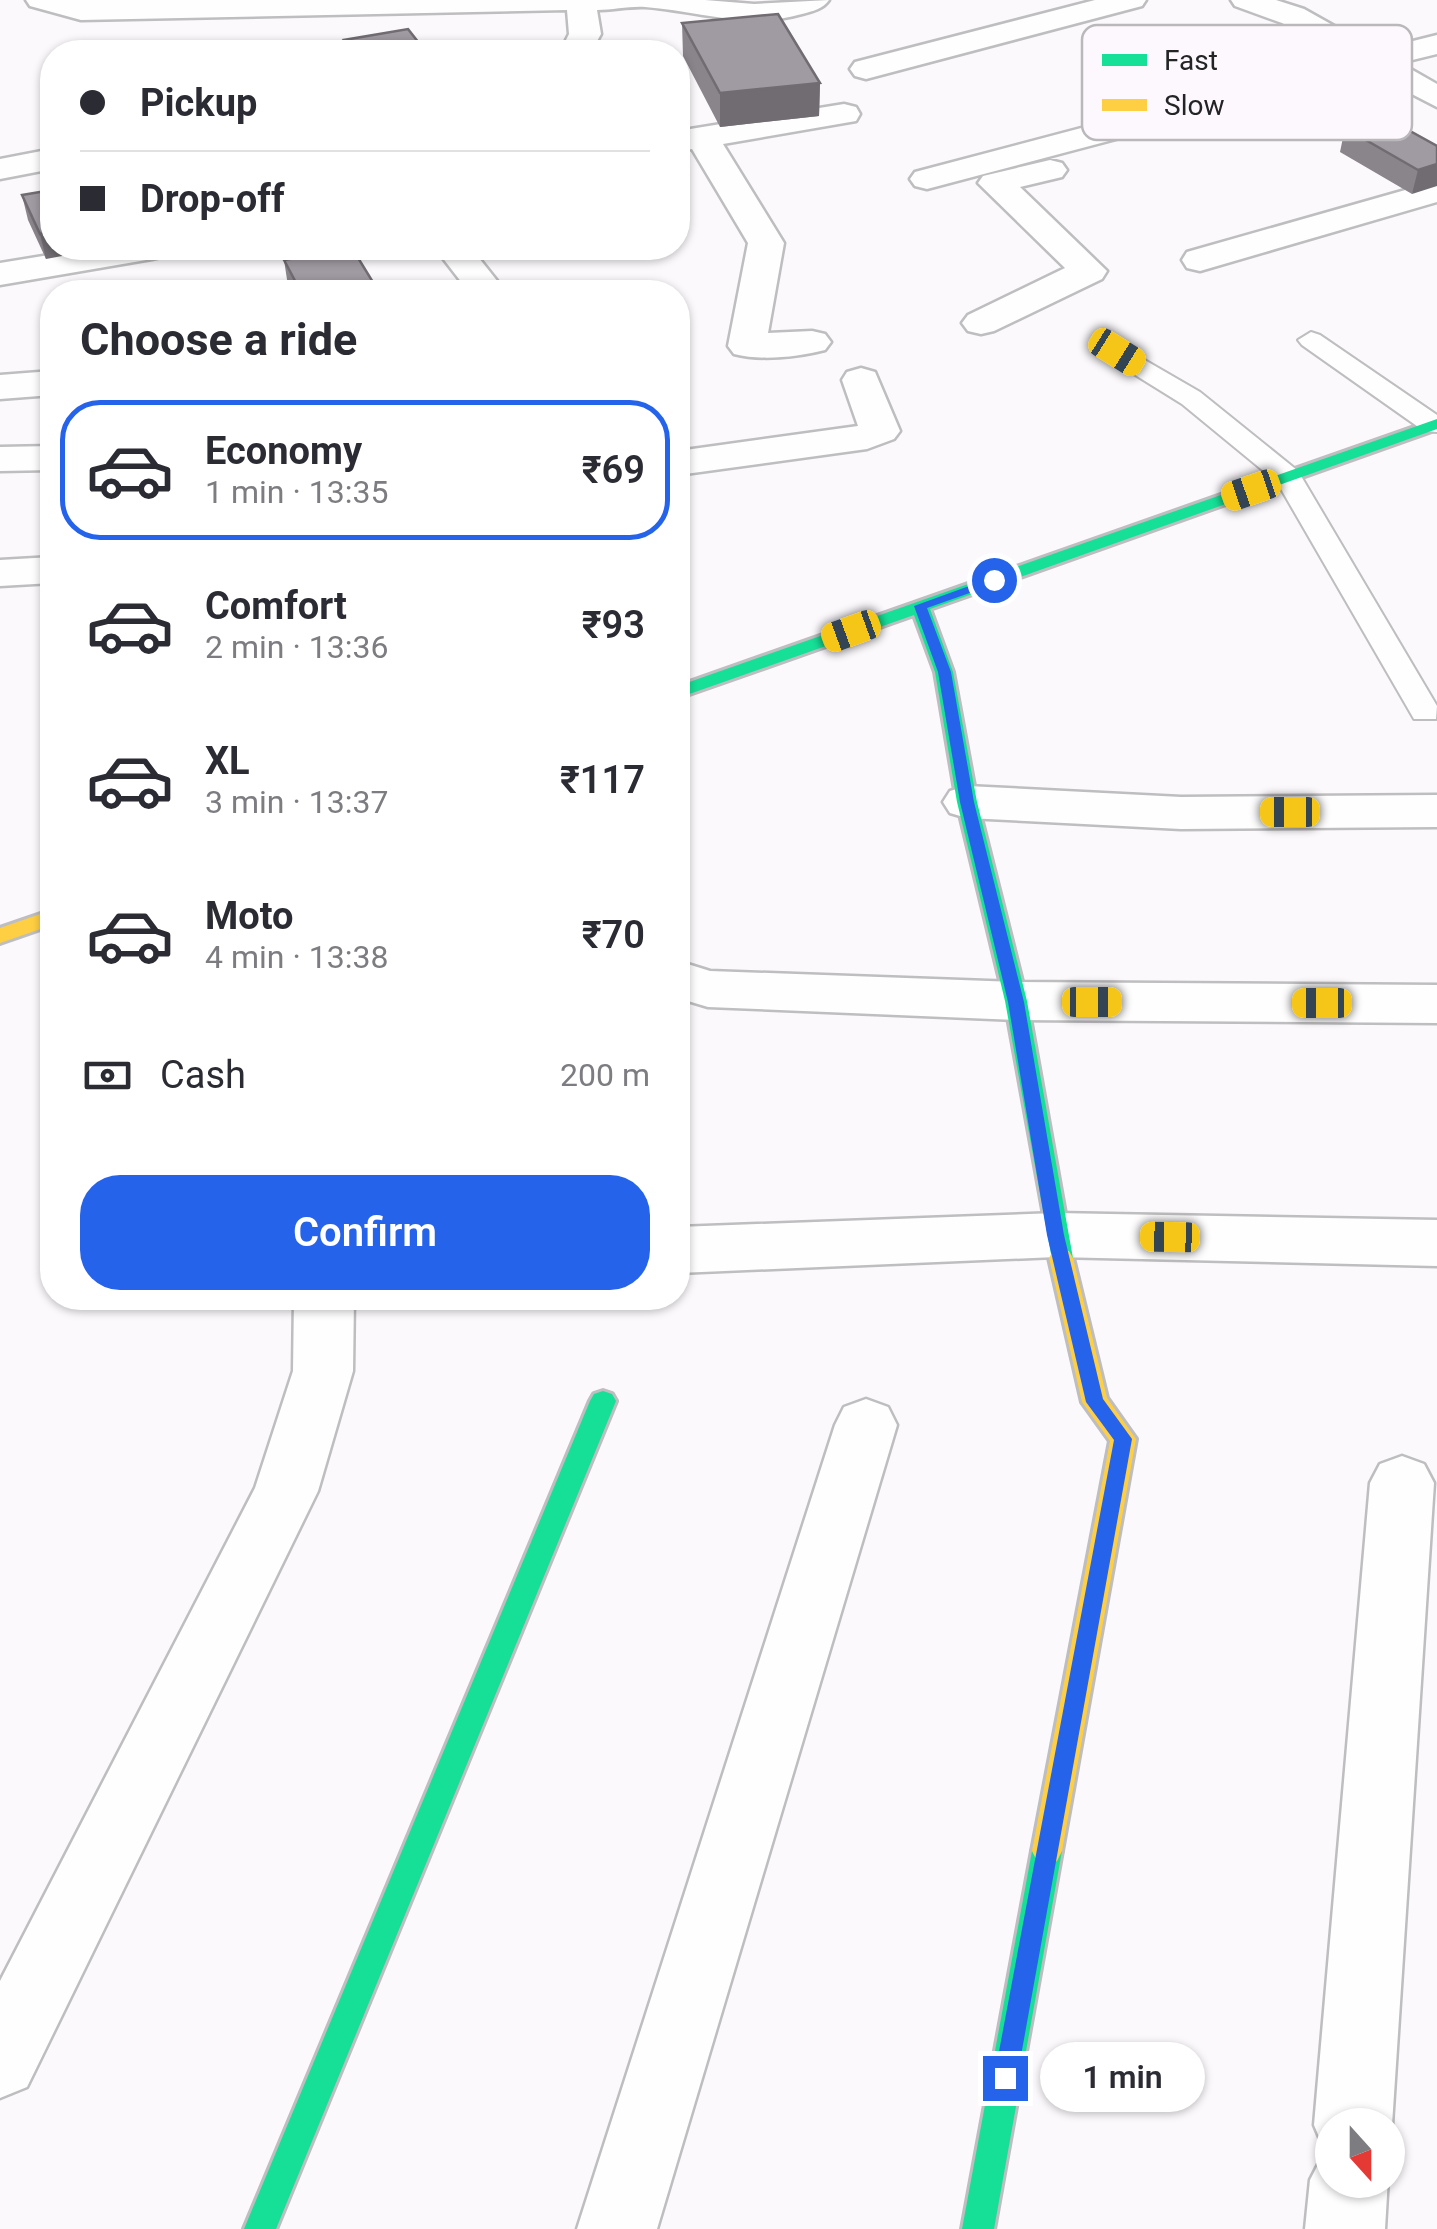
<!DOCTYPE html>
<html lang="en">
<head>
<meta charset="utf-8">
<style>
	:root { --surface:#fff; --page:#f2f2f3; --text:#2b2b33; --muted:#7c7c81; --line:#e1e1e2; --accent:#2563eb }
	body { margin:0; font-family:Roboto,sans-serif; background:var(--page); color:var(--text); height:100vh; display:flex; flex-direction:column; font-size:38px; white-space:nowrap }
	* { box-sizing:border-box; margin:0 }
	p { font-size:32px; color:var(--muted) }
	.icon { flex:none; width:55px; height:55px; fill:none; stroke:currentColor; stroke-width:2; stroke-linecap:round; stroke-linejoin:round }
	.map { position:relative; flex:1; overflow:hidden }
	.panel { position:absolute; left:40px; top:280px; width:650px; height:1030px; display:flex; flex-direction:column; background:var(--surface); border-radius:40px; box-shadow:0 2px 8px #0004 }
	.panel>* { flex:none }
	.top-card { position:absolute; left:40px; top:40px; width:650px; height:220px; border-radius:40px; box-shadow:0 2px 8px #0004; display:grid; align-content:center; height:220px; padding:0 40px; background:var(--surface) }
	.needle { width:65px; rotate:159deg }
	.fabs { position:absolute; left:1315px; top:2108px; display:grid; gap:20px }
	.fabs a { display:grid; place-items:center; width:90px; height:90px; border-radius:50%; background:var(--surface); box-shadow:0 2px 8px #0004; font-size:50px }
	.end { position:absolute; width:45px; height:45px; margin:-22px; border:12px solid #2563eb; background:#fff; box-shadow:0 0 0 5px #fff }
	.from { border-radius:50% }
	.bubble { position:absolute; height:70px; border-radius:35px; background:var(--surface); box-shadow:0 2px 8px #0004; font-size:32px; font-weight:600; line-height:70px; text-align:center }
	.car { position:absolute; width:30px; height:60px; margin:-30px -15px; border-radius:12px; box-shadow:0 0 8px 2px #0007; background:linear-gradient(#f5c518 24%,#345 0 40%,#f5c518 0 76%,#345 0 86%,#f5c518 0) }
	.top-card b { display:flex; align-items:center; gap:35px; height:95px; font-size:38px }
	.top-card b+b { border-top:2px solid var(--line) }
	.top-card i { width:25px; height:25px; background:var(--text) }
	ul { padding:0; list-style:none }
	li { display:flex; align-items:center; gap:30px; height:140px; margin:0 20px 15px; padding:0 20px; border:5px solid transparent; border-radius:40px }
	li div { flex:1 }
	li b { display:block; font-size:38px }
	li em { font-style:normal; font-weight:600 }
	li.on { border-color:var(--accent) }
	li>.icon { width:90px; height:90px; stroke-width:1.5 }
	h2 { padding:0 40px; font-size:45px; line-height:120px }
	.pay { display:flex; align-items:center; gap:25px; height:110px; padding:0 40px; font-size:38px }
	.pay p { margin-inline-start:auto }
	.button { display:flex; gap:20px; margin-top:auto; padding:20px 40px }
	.button a { flex:1; height:115px; border-radius:40px; background:var(--accent); color:#fff; font-size:40px; font-weight:600; line-height:115px; text-align:center }
	.map>svg:first-child { display:block }
</style>
</head>
<body>
<div class="map">
<svg width="1437" height="2229" viewBox="0 0 1437 2229">
	<rect width="100%" height="100%" fill="#fbf9fc"/>
	<g fill="none" stroke-linecap="round" stroke-linejoin="round">
		<g stroke="#bebdbf" stroke-width="4">
			<path id="lane" d="M1311 332 1320 335 1437 415V432L1424 431 1302 345 1298 340Z
				M1117 344 1200 392 1298 471 1437 706 1436 719H1414L1277 482 1182 404 1108 358 1104 352 1108 346Z"/>
		</g>
		<g stroke="#bebdbf" stroke-width="5">
			<path id="street" d="M26 0H705L754 4 829 0C823 9 813 11 802 14 746 30 700 11 645 7 630 6 613 10 597 10L601 34 591 52H560L569 34 567 10 81 20 30 6Z
				M1095 0H1146L1142 6 866 79 855 76 850 69 855 62Z
				M1231 0H1276L1304 9 1377 50 1437 35V54L1400 63 1437 84V107L1369 72 927 189 915 186 910 179 915 172 1346 58 1282 23 1235 6Z
				M844 104 856 107 860 114 856 121 723 144 784 243 768 333 812 331 825 334 831 342 825 350C798 357 761 361 734 354L728 346 748 243 692 149 678 151V131Z
				M52 149V169L0 179V159Z
				M1050 160 1062 163 1067 170 1062 177 1020 187 1107 271 1102 279 994 331 981 334 968 331 962 323 968 315 1065 268 978 183 983 176Z
				M1437 181V202L1200 271 1187 268 1182 260 1187 252Z
				M92 248H170L165 256 152 259 0 285V263Z
				M435 248H471L506 292H469Z
				M861 368 875 372 900 431 894 439 867 449 678 475V451L858 426 842 380 847 372Z
				M52 371V395L0 399V375Z
				M52 446V470L0 471V447Z
				M52 557V583L0 586V560Z
				M967 786 1181 797 1437 795V827L1181 829 967 818 950 813 943 802 950 791Z
				M678 961 710 971 1016 982 1437 985V1023L1016 1020 708 1007 678 998Z
				M1056 1213 1437 1220V1266L1056 1257 678 1273V1227Z
				M294 1298H354L353 1371 318 1491 27 2087 0 2098V1981L255 1488 293 1371Z
				M866 1399 888 1407 897 1425 657 2229H577L835 1425 844 1407Z
				M1402 1456 1424 1464 1434 1483 1392 2125 1388 2135V2125H1332V2180L1388 2178 1385 2229H1305L1310 2180 1325 2151 1314 2125 1370 1483 1380 1464Z"/>
		</g>
		<g stroke="#bebdbf" stroke-width="6">
			<path id="fast" d="M1437 419V429L930 609 953 672 977 802 1027 1001 1073 1258 1069 1265H1053L1005 1001 957 802 935 672 914 615 678 698V686Z
				M603 1391 612 1394 616 1401 276 2229H244L590 1401 594 1394Z
				M1047 1837 1057 1841 1062 1851 994 2229H962L1032 1851 1037 1841Z"/>
		</g>
		<g stroke="#bebdbf" stroke-width="6">
			<path id="slow" d="M52 910V925L0 943V928Z
				M1061 1249 1069 1251 1073 1258 1107 1398 1136 1439 1062 1851 1057 1861 1047 1865 1037 1861 1032 1851 1110 1441 1082 1402 1049 1258 1053 1251Z"/>
		</g>
		<use href="#lane" fill="#fefeff" fill-rule="evenodd"/>
		<use href="#street" fill="#fefeff" fill-rule="evenodd"/>
		<use href="#fast" fill="#16e098" fill-rule="evenodd"/>
		<use href="#slow" fill="#ffcf43" fill-rule="evenodd"/>
	</g>
	<path fill="#8a848b" d="M682 23 820 83 819 116 720 127 683 56Z
		M344 40 426 52H346Z
		M1345 128 1437 146 1412 194 1340 152Z
		M52 190 46 259 28 220 22 195Z
		M284 260 379 292H291L288 286Z"/>
	<path fill="#706c71" d="M820 83 819 116 720 127V93Z
		M1437 164V186L1412 194 1418 170Z
		M52 232V248H105L46 259 40 234Z"/>
	<path fill="#a09aa2" stroke="#706c71" stroke-width="2.5" d="M778 14 820 83 720 93 682 23Z
		M408 29 426 52H353L344 40Z
		M1383 116 1437 146V164L1418 170 1345 128Z
		M52 190V232L40 234 22 195Z
		M352 248 379 292H301L284 260Z"/>
	<path fill="#2563eb" d="M994 577 1000 580 998 583 927 608 951 672 974 802 1024 1002 1064 1235 1103 1399 1132 1439 1017 2078 1013 2086 1005 2090 997 2086 994 2078 1114 1440 1086 1402 1047 1235 1008 1002 960 802 938 672 914 606Z"/>
	<rect x="1082" y="25" width="330" height="115" rx="15" fill="#fcf8fd" stroke="#bbb8bc" stroke-width="2.5"/>
	<rect x="1102" y="54" width="45" height="12" fill="#16e098"/>
	<rect x="1102" y="99" width="45" height="12" fill="#ffcf43"/>
	<g font-size="28" fill="#242325">
		<text x="1164" y="70">Fast</text>
		<text x="1164" y="115">Slow</text>
	</g>
</svg>
<div class="fabs">
<a><svg class="needle" viewBox="-14 -14 28 28"><path d="M0-13l5 13h-10z" fill="#e53935"/><path d="M0 13l5-13h-10z" fill="#7c7c81"/></svg></a>
</div>
<i class="end from" style="left:994px;top:580px"></i>
<i class="end" style="left:1005px;top:2078px"></i>
<div class="bubble" style="left:1040px;top:2042px;width:165px">1 min</div>
<i class="car" style="left:1117px;top:352px;rotate:122deg"></i>
<i class="car" style="left:1251px;top:490px;rotate:251deg"></i>
<i class="car" style="left:851px;top:631px;rotate:250deg"></i>
<i class="car" style="left:1290px;top:812px;rotate:270deg"></i>
<i class="car" style="left:1092px;top:1002px;rotate:90deg"></i>
<i class="car" style="left:1322px;top:1003px;rotate:270deg"></i>
<i class="car" style="left:1170px;top:1237px;rotate:271deg"></i>
<div class="top-card">
<b><i class="from"></i>Pickup</b>
<b><i></i>Drop-off</b>
</div>
<section class="panel">
<h2>Choose a ride</h2>
<ul>
<li class="on"><svg class="icon" aria-label="car" viewBox="0 0 24 24"><path d="M5 17H2v-5l4-1 3-4h7l3 4 3 1v5h-3M9 17h6M6 11h13"/><circle cx="7" cy="17" r="2"/><circle cx="17" cy="17" r="2"/></svg><div><b>Economy</b><p>1 min · 13:35</p></div><em>₹69</em></li>
<li><svg class="icon" aria-label="car" viewBox="0 0 24 24"><path d="M5 17H2v-5l4-1 3-4h7l3 4 3 1v5h-3M9 17h6M6 11h13"/><circle cx="7" cy="17" r="2"/><circle cx="17" cy="17" r="2"/></svg><div><b>Comfort</b><p>2 min · 13:36</p></div><em>₹93</em></li>
<li><svg class="icon" aria-label="car" viewBox="0 0 24 24"><path d="M5 17H2v-5l4-1 3-4h7l3 4 3 1v5h-3M9 17h6M6 11h13"/><circle cx="7" cy="17" r="2"/><circle cx="17" cy="17" r="2"/></svg><div><b>XL</b><p>3 min · 13:37</p></div><em>₹117</em></li>
<li><svg class="icon" aria-label="car" viewBox="0 0 24 24"><path d="M5 17H2v-5l4-1 3-4h7l3 4 3 1v5h-3M9 17h6M6 11h13"/><circle cx="7" cy="17" r="2"/><circle cx="17" cy="17" r="2"/></svg><div><b>Moto</b><p>4 min · 13:38</p></div><em>₹70</em></li>
</ul>
<div class="pay"><svg class="icon" aria-label="cash" viewBox="0 0 24 24"><path d="M3 7h18v10H3z"/><circle cx="12" cy="12" r="2"/></svg>Cash<p>200 m</p></div>
<div class="button"><a>Confirm</a></div>
</section>
</div>
</body>
</html>
